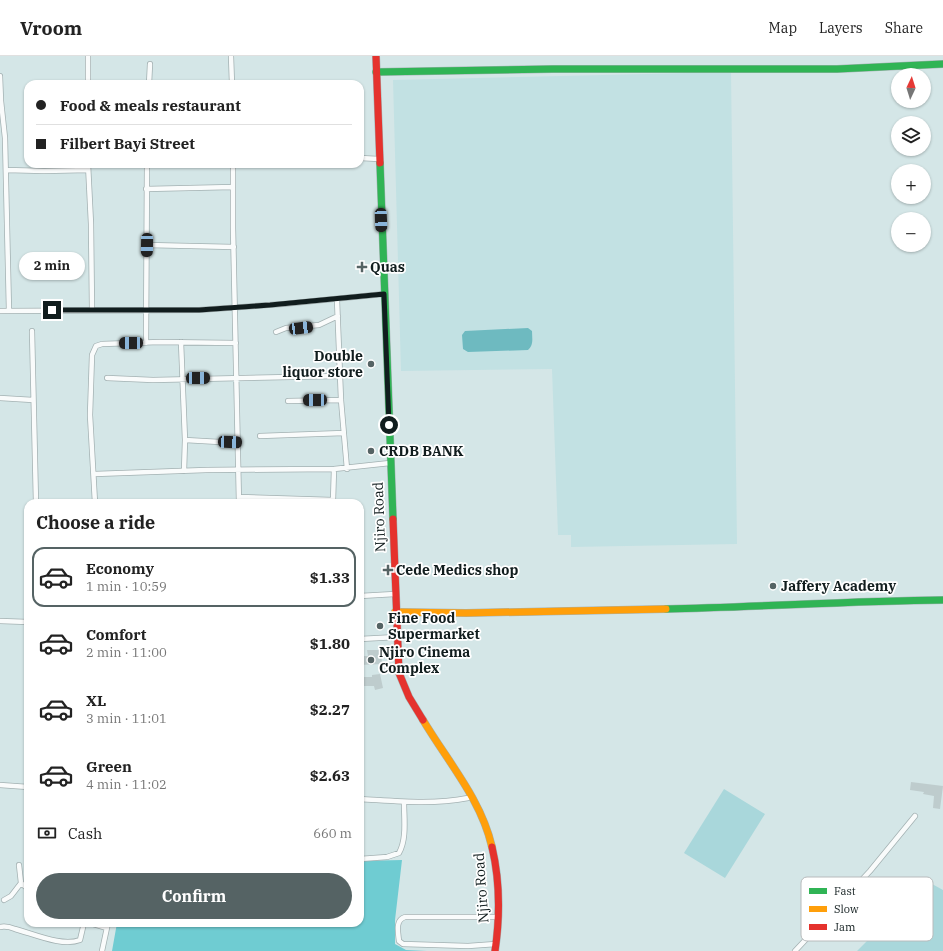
<!DOCTYPE html>
<html lang="en">
<head>
<meta charset="utf-8">
<style>
	:root { --surface:#fff; --page:#f2f2f2; --text:#222; --muted:#767676; --line:#e0e0e0; --accent:#556364 }
	body { margin:0; font-family:"IBM Plex Serif",serif; background:var(--page); color:var(--text); height:100vh; display:flex; flex-direction:column; font-size:15px; white-space:nowrap }
	* { box-sizing:border-box; margin:0 }
	p { font-size:13px; color:var(--muted) }
	.icon { flex:none; width:22px; height:22px; fill:none; stroke:currentColor; stroke-width:2; stroke-linecap:round; stroke-linejoin:round }
	.map { position:relative; flex:1; overflow:hidden }
	.side { position:absolute; left:24px; top:443px; width:340px; height:428px; display:flex; flex-direction:column; background:var(--surface); border-radius:12px; box-shadow:0 1px 3px #0004 }
	.side>* { flex:none }
	.hud { position:absolute; left:24px; top:24px; width:340px; height:88px; border-radius:12px; box-shadow:0 1px 3px #0004; display:grid; align-content:center; height:88px; padding:0 12px; background:var(--surface) }
	.needle { width:26px; rotate:4deg }
	.controls { position:absolute; left:891px; top:12px; display:grid; gap:8px }
	.controls a { display:grid; place-items:center; width:40px; height:40px; border-radius:50%; background:var(--surface); box-shadow:0 1px 3px #0004; font-size:20px }
	.end { position:absolute; width:18px; height:18px; margin:-9px; border:5px solid #111d1e; background:#fff; box-shadow:0 0 0 2px #fff }
	.from { border-radius:50% }
	.bubble { position:absolute; height:28px; border-radius:14px; background:var(--surface); box-shadow:0 1px 3px #0004; font-size:13px; font-weight:700; line-height:28px; text-align:center }
	.car { position:absolute; width:12px; height:24px; margin:-12px -6px; border-radius:5px; box-shadow:0 0 3px 1px #0007; background:linear-gradient(#222 24%,#8ab4d8 0 40%,#222 0 76%,#8ab4d8 0 86%,#222 0) }
	.hud b { display:flex; align-items:center; gap:14px; height:38px; font-size:15px }
	.hud b+b { border-top:1px solid var(--line) }
	.hud i { width:10px; height:10px; background:var(--text) }
	ul { padding:0; list-style:none }
	li { display:flex; align-items:center; gap:12px; height:60px; margin:0 8px 6px; padding:0 4px; border:2px solid transparent; border-radius:12px }
	li div { flex:1 }
	li b { display:block; font-size:15px }
	li em { font-style:normal; font-weight:700 }
	li.selected { border-color:var(--accent) }
	li>.icon { width:36px; height:36px; stroke-width:1.5 }
	h2 { padding:0 12px; font-size:18px; line-height:48px }
	.pay { display:flex; align-items:center; gap:10px; height:44px; padding:0 12px; font-size:15px }
	.pay p { margin-inline-start:auto }
	.primary-button { display:flex; gap:8px; margin-top:auto; padding:8px 12px }
	.primary-button a { flex:1; height:46px; border-radius:24px; background:var(--accent); color:#fff; font-size:16px; font-weight:700; line-height:46px; text-align:center }
	header { display:flex; align-items:center; gap:24px; box-sizing:border-box; height:56px; padding:0 20px; background:var(--surface); border-bottom:1px solid var(--line) }
	header strong { font-size:19px }
	nav { display:flex; gap:22px; margin-inline-start:auto; font-size:14px }
	.map>svg:first-child { display:block }
</style>
</head>
<body>
<header>
<strong>Vroom</strong>
<nav><a>Map</a><a>Layers</a><a>Share</a></nav>
</header>
<div class="map">
<svg width="943" height="895" viewBox="0 0 943 895">
	<rect width="100%" height="100%" fill="#d4e6e7"/>
	<path fill="#c2e1e3" d="M731 16 737 488 571 491V479H558L552 313 401 315 393 24Z"/>
	<path fill="#a9d7db" d="M724 733 765 758 725 822 684 797Z
		M923 823 943 834V895H857L891 861 893 842 904 828Z"/>
	<path fill="#6fccd2" d="M402 804 395 864V888L406 894 427 895H112L117 867H360V805Z"/>
	<path fill="#6ebac0" d="M528 272 532 275C532 282 534 289 528 294L468 296 463 293 462 279 465 275Z"/>
	<path fill="#becccd" d="M367 594H381L382 608 360 609V600H368Z
		M380 618 383 632 375 634 374 630H360V621H372V619Z
		M911 726 943 730 940 753 933 752 934 740 923 738 924 736 910 734Z"/>
	<g fill="none" stroke-linecap="round" stroke-linejoin="round">
		<g stroke="#a3b1b2" stroke-width="6">
			<path id="street" d="M88 0V28
				M231 0 232 28
				M0 20 1 45 5 82 9 255
				M149 28 150 8
				M360 102 379 103
				M88 108 91 168 92 253
				M233 108V172L239 447
				M6 114 44 115 88 114
				M146 133 233 131
				M147 189 234 191
				M337 244 341 344 347 413
				M0 255 199 254 283 248 384 238
				M32 275 36 447
				M276 276 286 272 319 269 338 260
				M181 286 185 384 184 415
				M146 287 147 108
				M107 322 153 324 340 320
				M0 342 33 344
				M288 345 341 344
				M260 380 344 377
				M185 384 237 387
				M95 418 206 414 334 413 390 407
				M239 441 333 444
				M333 445 334 413
				M95 447 90 359 92 299 96 290 102 288 160 286 236 287
				M360 540 395 538
				M0 565 28 566
				M360 583 397 581
				M0 729 28 731
				M360 743C396 745 432 749 468 742L471 740
				M360 803 387 801 399 797C407 783 404 762 404 746
				M19 809 21 827 28 833
				M4 844 11 840 21 827
				M90 867 107 872
				M0 871C5 870 10 871 15 873 34 878 62 891 80 884L84 867
				M496 888 468 890 403 888 399 885C398 876 395 864 405 861H498
				M102 895 108 867
				M795 895 870 815 915 760"/>
		</g>
		<g stroke="#a3b1b2" stroke-width="8">
			<path id="fast" d="M376 16 553 13H837L943 8
				M380 107 393 463
				M666 553C758 551 851 545 943 544"/>
		</g>
		<g stroke="#a3b1b2" stroke-width="8">
			<path id="slow" d="M395 556 466 557 666 553
				M423 664C448 706 481 743 492 791"/>
		</g>
		<g stroke="#a3b1b2" stroke-width="8">
			<path id="jam" d="M376 0 380 107
				M393 463 399 617 409 641 423 664
				M492 791C500 825 500 861 495 895"/>
		</g>
		<use href="#street" stroke="#f9fbfb" stroke-width="4.5"/>
		<use href="#fast" stroke="#30b455" stroke-width="7"/>
		<use href="#slow" stroke="#ff9f0a" stroke-width="7"/>
		<use href="#jam" stroke="#e5322d" stroke-width="7"/>
	</g>
	<g fill="none" stroke-linecap="round" stroke-linejoin="round">
		<path stroke="#111d1e" stroke-width="5" d="M52 254H199L270 249 384 238 389 369"/>
	</g>
	<g fill="#556364" stroke="#fff" stroke-width="1.5">
		<path d="M360 205h4v4h4v4h-4v4h-4v-4h-4v-4h4z"/>
		<circle cx="371" cy="308" r="4"/>
		<circle cx="371" cy="395" r="4"/>
		<path d="M386 508h4v4h4v4h-4v4h-4v-4h-4v-4h4z"/>
		<circle cx="773" cy="530" r="4"/>
		<circle cx="380" cy="570" r="4"/>
		<circle cx="371" cy="604" r="4"/>
	</g>
	<g text-anchor="middle" stroke-width="3.5" stroke-linejoin="round" paint-order="stroke">
		<g font-size="14" font-weight="bold" fill="#111d1e" stroke="#fff" text-anchor="start">
			<text x="370" y="216">Quas</text>
			<text x="363" y="305" text-anchor="end">Double<tspan x="363" dy="16">liquor store</tspan></text>
			<text x="379" y="400">CRDB BANK</text>
			<text x="396" y="519">Cede Medics shop</text>
			<text x="781" y="535">Jaffery Academy</text>
			<text x="388" y="567">Fine Food<tspan x="388" dy="16">Supermarket</tspan></text>
			<text x="379" y="601">Njiro Cinema<tspan x="379" dy="16">Complex</tspan></text>
		</g>
		<g font-size="14" fill="#111d1e" stroke="#fff">
			<text transform="translate(379 461) rotate(-92)" y="5">Njiro Road</text>
			<text transform="translate(481 832) rotate(-94)" y="5">Njiro Road</text>
		</g>
	</g>
	<rect x="801" y="821" width="132" height="64" rx="6" fill="#fff" stroke="#b8bbbc" stroke-width="1"/>
	<rect x="809" y="832" width="18" height="6" fill="#30b455"/>
	<rect x="809" y="850" width="18" height="6" fill="#ff9f0a"/>
	<rect x="809" y="868" width="18" height="6" fill="#e5322d"/>
	<g font-size="11" fill="#111d1e">
		<text x="834" y="839">Fast</text>
		<text x="834" y="857">Slow</text>
		<text x="834" y="875">Jam</text>
	</g>
</svg>
<div class="controls">
<a><svg class="needle" viewBox="-14 -14 28 28"><path d="M0-13l5 13h-10z" fill="#e53935"/><path d="M0 13l5-13h-10z" fill="#767676"/></svg></a>
<a><svg class="icon" aria-label="layers" viewBox="0 0 24 24"><path d="M12 4l9 5-9 5-9-5zM3 14l9 5 9-5"/></svg></a>
<a>+</a>
<a>−</a>
</div>
<i class="end from" style="left:389px;top:369px"></i>
<i class="end" style="left:52px;top:254px"></i>
<div class="bubble" style="left:19px;top:196px;width:66px">2 min</div>
<i class="car" style="left:381px;top:164px;rotate:178deg"></i>
<i class="car" style="left:147px;top:189px;rotate:181deg"></i>
<i class="car" style="left:301px;top:272px;rotate:83deg"></i>
<i class="car" style="left:131px;top:287px;rotate:269deg"></i>
<i class="car" style="left:198px;top:322px;rotate:89deg"></i>
<i class="car" style="left:315px;top:344px;rotate:269deg"></i>
<i class="car" style="left:230px;top:386px;rotate:92deg"></i>
<div class="hud">
<b><i class="from"></i>Food &amp; meals restaurant</b>
<b><i></i>Filbert Bayi Street</b>
</div>
<section class="side">
<h2>Choose a ride</h2>
<ul>
<li class="selected"><svg class="icon" aria-label="car" viewBox="0 0 24 24"><path d="M5 17H2v-5l4-1 3-4h7l3 4 3 1v5h-3M9 17h6M6 11h13"/><circle cx="7" cy="17" r="2"/><circle cx="17" cy="17" r="2"/></svg><div><b>Economy</b><p>1 min · 10:59</p></div><em>$1.33</em></li>
<li><svg class="icon" aria-label="car" viewBox="0 0 24 24"><path d="M5 17H2v-5l4-1 3-4h7l3 4 3 1v5h-3M9 17h6M6 11h13"/><circle cx="7" cy="17" r="2"/><circle cx="17" cy="17" r="2"/></svg><div><b>Comfort</b><p>2 min · 11:00</p></div><em>$1.80</em></li>
<li><svg class="icon" aria-label="car" viewBox="0 0 24 24"><path d="M5 17H2v-5l4-1 3-4h7l3 4 3 1v5h-3M9 17h6M6 11h13"/><circle cx="7" cy="17" r="2"/><circle cx="17" cy="17" r="2"/></svg><div><b>XL</b><p>3 min · 11:01</p></div><em>$2.27</em></li>
<li><svg class="icon" aria-label="car" viewBox="0 0 24 24"><path d="M5 17H2v-5l4-1 3-4h7l3 4 3 1v5h-3M9 17h6M6 11h13"/><circle cx="7" cy="17" r="2"/><circle cx="17" cy="17" r="2"/></svg><div><b>Green</b><p>4 min · 11:02</p></div><em>$2.63</em></li>
</ul>
<div class="pay"><svg class="icon" aria-label="cash" viewBox="0 0 24 24"><path d="M3 7h18v10H3z"/><circle cx="12" cy="12" r="2"/></svg>Cash<p>660 m</p></div>
<div class="primary-button"><a>Confirm</a></div>
</section>
</div>
</body>
</html>
